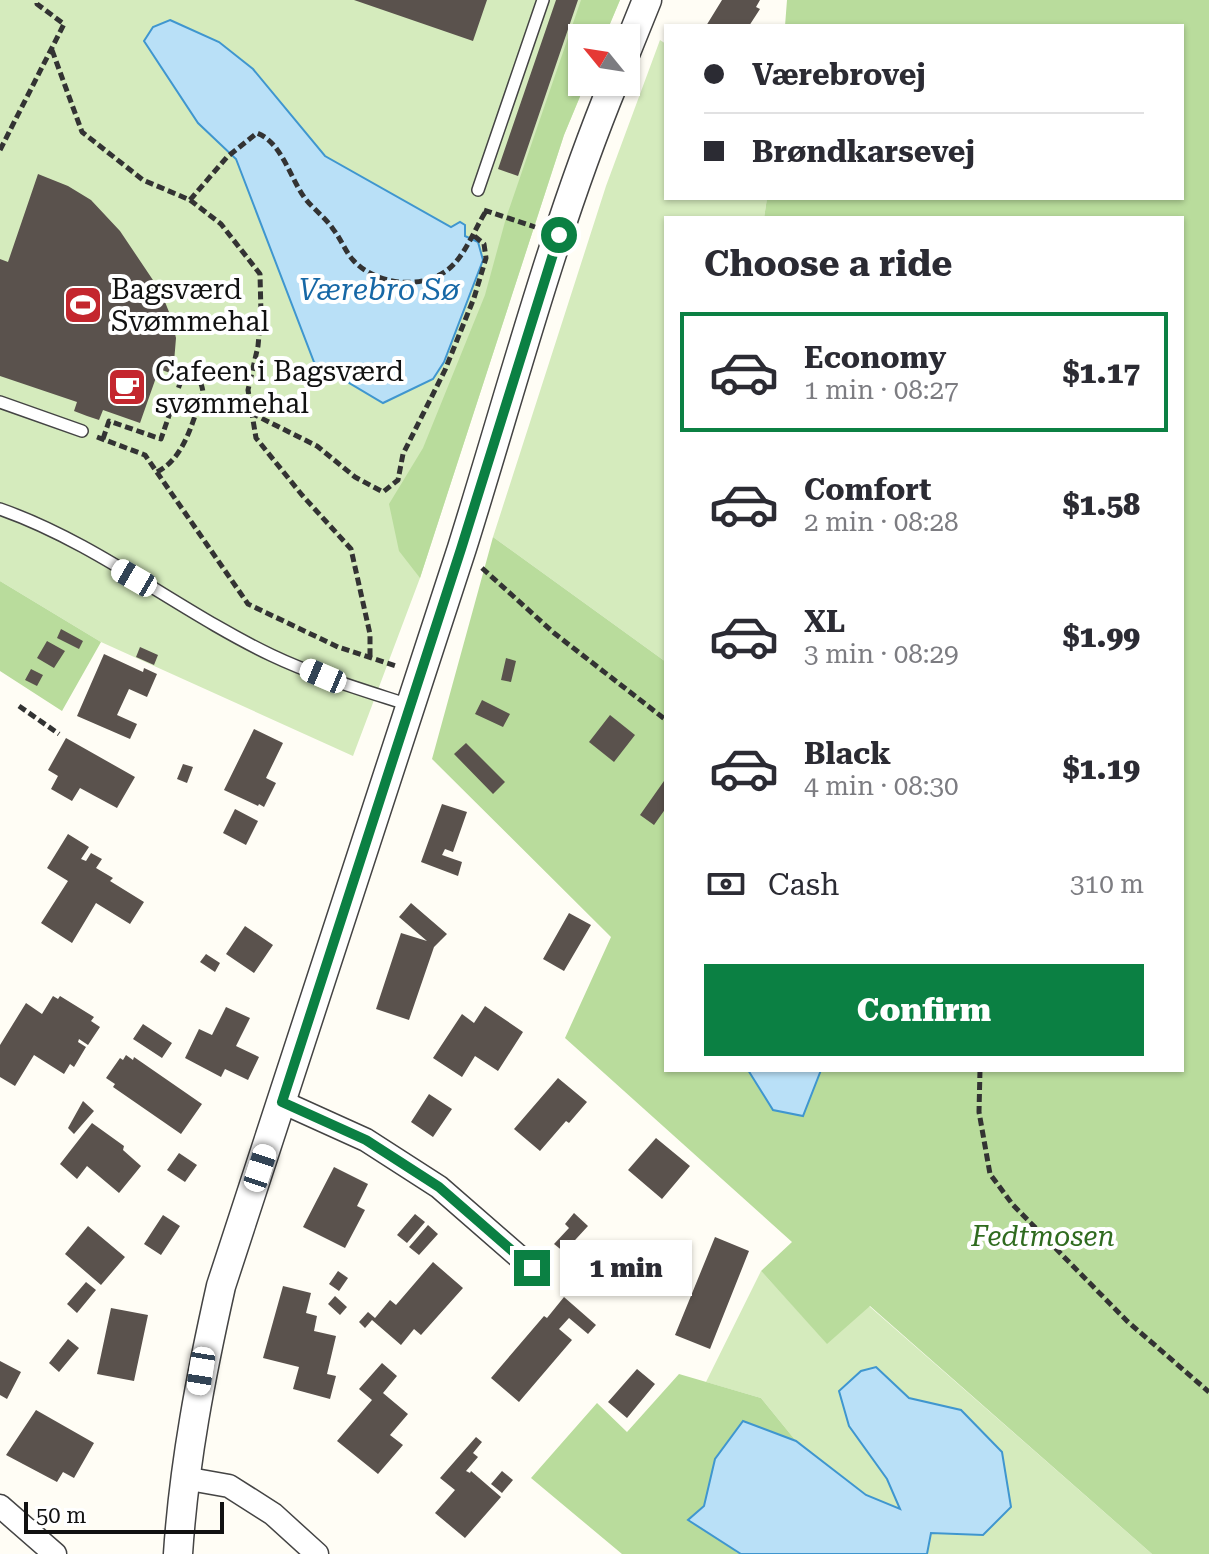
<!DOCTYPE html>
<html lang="en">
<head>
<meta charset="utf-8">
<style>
	:root { --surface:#fff; --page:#f7f7f7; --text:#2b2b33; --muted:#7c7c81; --line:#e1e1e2; --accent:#0b8043 }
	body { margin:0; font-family:"Roboto Serif",serif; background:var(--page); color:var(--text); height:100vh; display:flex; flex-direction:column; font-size:30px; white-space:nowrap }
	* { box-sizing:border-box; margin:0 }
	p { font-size:26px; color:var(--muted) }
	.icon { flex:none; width:44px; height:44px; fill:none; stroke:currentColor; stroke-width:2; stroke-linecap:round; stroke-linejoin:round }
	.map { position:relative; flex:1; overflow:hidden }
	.details { position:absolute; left:664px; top:216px; width:520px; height:856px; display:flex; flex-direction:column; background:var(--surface); border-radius:0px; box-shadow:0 2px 6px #0004 }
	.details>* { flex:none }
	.hud { position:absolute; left:664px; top:24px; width:520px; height:176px; border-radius:0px; box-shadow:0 2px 6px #0004; display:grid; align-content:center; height:176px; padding:0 40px; background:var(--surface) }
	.needle { width:52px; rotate:300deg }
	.tools { position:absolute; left:568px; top:24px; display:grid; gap:16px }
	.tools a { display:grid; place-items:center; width:72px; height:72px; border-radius:0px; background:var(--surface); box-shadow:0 2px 6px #0004; font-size:40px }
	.scale { position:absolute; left:24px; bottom:20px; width:200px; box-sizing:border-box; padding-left:8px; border:4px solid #111; border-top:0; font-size:22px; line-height:28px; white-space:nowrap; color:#111; -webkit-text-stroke:6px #fff; paint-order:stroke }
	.end { position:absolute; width:36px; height:36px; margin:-18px; border:10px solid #0b8043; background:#fff; box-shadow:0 0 0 4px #fff }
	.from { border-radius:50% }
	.bubble { position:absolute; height:56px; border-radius:0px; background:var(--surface); box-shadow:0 2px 6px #0004; font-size:26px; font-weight:800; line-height:56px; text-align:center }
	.car { position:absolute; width:24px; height:48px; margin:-24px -12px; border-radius:10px; box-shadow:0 0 6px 2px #0007; background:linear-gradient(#fff 24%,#345 0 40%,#fff 0 76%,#345 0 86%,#fff 0) }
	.hud b { display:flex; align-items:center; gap:28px; height:76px; font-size:30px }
	.hud b+b { border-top:2px solid var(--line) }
	.hud i { width:20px; height:20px; background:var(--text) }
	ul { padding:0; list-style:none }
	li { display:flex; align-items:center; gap:24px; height:120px; margin:0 16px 12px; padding:0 24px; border:4px solid transparent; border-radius:0px }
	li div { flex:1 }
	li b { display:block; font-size:30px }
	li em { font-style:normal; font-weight:800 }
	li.on { border-color:var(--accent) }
	li>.icon { width:72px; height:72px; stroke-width:1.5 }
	h2 { padding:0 40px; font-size:36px; line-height:96px }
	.pay { display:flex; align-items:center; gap:20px; height:88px; padding:0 40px; font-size:30px }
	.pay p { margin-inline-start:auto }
	.cta { display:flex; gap:16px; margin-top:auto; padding:16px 40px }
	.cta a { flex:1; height:92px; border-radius:0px; background:var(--accent); color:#fff; font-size:32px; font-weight:800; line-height:92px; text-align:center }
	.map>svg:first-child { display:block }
</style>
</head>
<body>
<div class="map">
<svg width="1209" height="1554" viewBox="0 0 1209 1554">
	<rect width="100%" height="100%" fill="#fffdf5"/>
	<path fill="#d5ebbd" d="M0 0H620L604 38H582V82H586L564 135 420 578 353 756 101 642 0 581Z
		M660 40 666 44V198H767L764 218H666V662L493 537 606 186Z
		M761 1271 827 1343 869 1306 1152 1554H927L931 1533 983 1535 961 1410 909 1398 849 1426 887 1479 901 1509 866 1495 796 1441 761 1398 706 1382Z"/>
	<path fill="#b9dc9c" d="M581 0H620L604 38H582V82H586L564 135 420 578 399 551 389 504 423 448 485 295 506 218Z
		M787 0H1209V1554H1152L870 1306 827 1344 761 1271 792 1242 565 1038 611 937 432 759 493 537 666 662V1070H1182V218H764L767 198H1182V26H785Z
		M0 581 101 642 62 711 0 671Z
		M679 1374 761 1398 796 1441 743 1421 715 1459 704 1506 736 1552 741 1554H622L531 1478 597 1403 627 1432Z"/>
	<path fill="#b9e0f7" stroke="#3f96cf" stroke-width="2" d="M170 20 219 42 253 69 325 156 451 227 460 222 465 225V236L478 242 483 260 444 362 433 379 383 403 314 362 236 159 198 123 144 41 153 27Z
		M748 1070H821L803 1116 773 1110Z
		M876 1367 909 1398 961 1410 1002 1452 1011 1507 983 1535 931 1533 927 1554H741L688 1520 704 1506 715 1459 743 1421 796 1441 866 1495 900 1509 887 1479 849 1426 839 1391 861 1371Z"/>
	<path fill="#5a524d" d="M354 0H487L473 41Z
		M556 0H578L518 176 498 169Z
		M722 0H760L756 7 760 9 749 26H706Z
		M38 174 68 186 91 200 120 231 161 292 171 317 176 338 173 374 159 369 140 423 103 410 99 420 87 416 74 411 77 402 0 376V259L8 262Z
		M61 629 83 641 79 649 57 638Z
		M47 641 65 651 54 668 37 658Z
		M140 647 158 655 154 665 136 657Z
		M104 654 143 672 144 668 157 674 147 697 129 689 117 715 137 724 130 739 77 716Z
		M506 658 516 661 511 682 501 680Z
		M31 669 43 675 37 686 25 680Z
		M482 700 510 714 503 727 475 714Z
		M610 715 635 735 614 762 589 742Z
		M254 729 283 743 266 778 276 783 264 807 259 804 258 806 224 790Z
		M66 738 135 777 117 808 80 788 72 801 51 789 58 776 48 770Z
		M466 743 505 782 493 794 454 754Z
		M183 764 193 767 187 783 177 779Z
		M664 781 666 782V808L654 825 640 815Z
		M442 804 467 812 453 852 445 849 442 855 462 862 458 876 421 862Z
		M235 809 258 821 246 845 223 833Z
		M68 834 89 847 81 859 86 861 91 853 102 859 96 868 113 878 110 881 144 902 130 924 96 903 72 943 41 923 68 881 47 868Z
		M411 903 447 934 434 947 409 1020 376 1009 401 933 427 941 399 917Z
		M569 913 591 925 564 971 543 959Z
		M245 926 273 945 254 973 226 954Z
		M206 954 220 963 215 972 200 962Z
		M53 996 58 999 60 996 94 1017 91 1021 100 1027 88 1045 79 1039 78 1042 86 1047 74 1067 70 1064 64 1074 34 1055 15 1086 0 1077V1045L26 1003 42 1014Z
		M485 1006 523 1032 498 1071 475 1056 462 1077 433 1058 462 1014 474 1023Z
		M226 1007 250 1018 236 1046 259 1057 248 1080 225 1069 221 1077 185 1058 199 1029 212 1035Z
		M143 1024 172 1043 162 1058 133 1039Z
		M126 1055 133 1060 134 1057 202 1104 181 1134 113 1087 115 1084 106 1078 120 1058 123 1060Z
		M558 1078 587 1102 569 1123 566 1121 540 1151 514 1129Z
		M429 1094 452 1109 433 1137 411 1122Z
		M83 1101 94 1111 74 1134 68 1128Z
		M92 1123 124 1146 123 1150 141 1166 119 1193 87 1166 77 1179 60 1164Z
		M656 1138 690 1166 662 1199 628 1170Z
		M179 1153 197 1165 185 1182 167 1170Z
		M334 1167 368 1184 357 1206 365 1210 345 1248 303 1227Z
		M574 1213 588 1226 564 1252 554 1244 569 1228 565 1224Z
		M415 1214 425 1222 407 1243 397 1235Z
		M163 1215 180 1226 161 1255 144 1244Z
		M428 1225 438 1234 419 1255 409 1247Z
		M88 1226 125 1257 101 1285 65 1254Z
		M715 1237 749 1251 710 1349 675 1335Z
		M433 1262 463 1288 421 1335 414 1329 401 1345 372 1320 365 1328 359 1322 368 1312 375 1318 390 1300 396 1305Z
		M338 1271 348 1278 339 1291 329 1284Z
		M86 1282 96 1290 77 1313 67 1304Z
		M283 1286 311 1293 306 1313 317 1316 314 1331 336 1336 327 1374 336 1376 330 1399 293 1389 299 1367 263 1358Z
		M335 1296 347 1307 340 1315 328 1304Z
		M564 1297 596 1325 588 1334 569 1318 559 1329 572 1340 519 1402 491 1378 544 1316 547 1318Z
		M111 1308 148 1315 134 1381 97 1374Z
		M68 1339 79 1348 59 1372 49 1363Z
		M0 1361 21 1372 7 1399 0 1395Z
		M382 1363 397 1376 383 1393 408 1414 390 1435 403 1445 378 1474 337 1441 372 1400 359 1389Z
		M637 1369 655 1384 627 1418 608 1402Z
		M36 1410 94 1443 74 1478 63 1472 57 1482 6 1455Z
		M476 1437 482 1442 473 1453 478 1457 466 1471 470 1473 471 1471 501 1497 465 1538 435 1513 455 1490 440 1478Z
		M502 1471 513 1480 502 1493 491 1484Z"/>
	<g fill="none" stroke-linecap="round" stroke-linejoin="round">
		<g stroke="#444" stroke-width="14">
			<path id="service" d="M478 190 543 0
				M0 402 82 431
				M0 509C97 543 179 611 271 655 315 676 363 690 409 705"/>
		</g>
		<g stroke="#444" stroke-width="25">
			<path id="minor" d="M282 1102 366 1140 439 1187 532 1268
				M184 1478 229 1486 273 1514 317 1554
				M0 1506 55 1554"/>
		</g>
		<g stroke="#444" stroke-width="31">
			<path id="tertiary" d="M626 52 647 0
				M178 1554C184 1463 201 1375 221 1286 302 1040 383 794 462 548 511 392 552 233 614 82"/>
		</g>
		<path stroke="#333" stroke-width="5" stroke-dasharray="8 4" stroke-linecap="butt" d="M52 50 82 132 143 180 190 200 221 224 260 274 261 314 258 346 248 390 256 438 302 495 351 549 370 634V659
			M0 150 64 24 37 4V0
			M190 200 227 157 257 133C281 142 290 177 304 197 312 208 325 217 333 229 341 239 345 251 353 260 377 287 429 291 454 264 467 250 476 227 486 211
			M484 210 535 227
			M251 413 317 446 355 477 383 492 398 480 403 454 445 370 474 298 486 258 484 244 472 234
			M97 437 145 455 248 604 338 647 396 666
			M103 439 109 421 161 439 176 395
			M157 472C185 458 193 420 203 392 201 378 196 376 184 373L178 389
			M482 568 554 633 666 720
			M19 706 59 734
			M980 1070 979 1112 990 1174 1013 1205 1127 1321 1209 1392"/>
		<use href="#service" stroke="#fff" stroke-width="11"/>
		<use href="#minor" stroke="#fff" stroke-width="22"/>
		<use href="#tertiary" stroke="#fff" stroke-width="28"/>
	</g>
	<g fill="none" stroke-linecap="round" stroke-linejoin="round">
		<path stroke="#0b8043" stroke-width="10" d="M532 1268 439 1187 366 1140 282 1102 461 549 559 235"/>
	</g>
	<defs>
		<g id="stadium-square" transform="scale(2)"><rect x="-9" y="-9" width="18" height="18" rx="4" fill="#c4262e" stroke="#fff"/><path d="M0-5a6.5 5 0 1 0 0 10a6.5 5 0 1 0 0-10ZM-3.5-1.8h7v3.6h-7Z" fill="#fff"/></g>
		<g id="cafe-square" transform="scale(2)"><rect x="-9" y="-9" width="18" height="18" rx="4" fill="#c4262e" stroke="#fff"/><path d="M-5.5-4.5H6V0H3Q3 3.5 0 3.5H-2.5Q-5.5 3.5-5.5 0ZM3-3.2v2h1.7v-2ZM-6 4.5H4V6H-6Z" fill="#fff"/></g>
	</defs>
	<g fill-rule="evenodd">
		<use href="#stadium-square" x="83" y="305"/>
		<use href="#cafe-square" x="127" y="387"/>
	</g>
	<g text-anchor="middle" stroke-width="8" stroke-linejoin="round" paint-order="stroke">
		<g font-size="28" fill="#111" stroke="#fff" text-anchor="start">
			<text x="111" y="299">Bagsværd<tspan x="111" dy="32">Svømmehal</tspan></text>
			<text x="155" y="381">Cafeen i Bagsværd<tspan x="155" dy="32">svømmehal</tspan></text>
		</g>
		<g font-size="28" font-style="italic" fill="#2f6b1f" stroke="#fff">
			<text x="1043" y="1246">Fedtmosen</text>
		</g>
		<g font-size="30" font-style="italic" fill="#1768a6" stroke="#fff">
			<text x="379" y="300">Værebro Sø</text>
		</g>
	</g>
</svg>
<div class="tools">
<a><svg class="needle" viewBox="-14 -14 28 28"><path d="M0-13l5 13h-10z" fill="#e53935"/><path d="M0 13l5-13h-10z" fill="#7c7c81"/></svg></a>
</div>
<div class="scale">50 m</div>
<i class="end from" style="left:559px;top:235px"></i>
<i class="end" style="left:532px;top:1268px"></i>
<div class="bubble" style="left:560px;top:1240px;width:132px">1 min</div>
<i class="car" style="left:134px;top:578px;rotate:300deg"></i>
<i class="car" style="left:323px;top:676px;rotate:293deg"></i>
<i class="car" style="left:260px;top:1168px;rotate:18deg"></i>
<i class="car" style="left:201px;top:1371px;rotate:189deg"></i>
<div class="hud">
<b><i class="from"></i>Værebrovej</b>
<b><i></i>Brøndkarsevej</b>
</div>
<section class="details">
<h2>Choose a ride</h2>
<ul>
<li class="on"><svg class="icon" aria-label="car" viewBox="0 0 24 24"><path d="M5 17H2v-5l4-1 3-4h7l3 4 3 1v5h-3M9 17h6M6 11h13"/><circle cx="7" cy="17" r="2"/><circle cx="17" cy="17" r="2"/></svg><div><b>Economy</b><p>1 min · 08:27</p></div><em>$1.17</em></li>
<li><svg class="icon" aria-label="car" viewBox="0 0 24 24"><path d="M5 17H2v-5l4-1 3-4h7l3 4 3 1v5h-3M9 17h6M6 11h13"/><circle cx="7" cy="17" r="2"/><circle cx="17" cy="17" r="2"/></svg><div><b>Comfort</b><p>2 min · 08:28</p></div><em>$1.58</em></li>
<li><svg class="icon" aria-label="car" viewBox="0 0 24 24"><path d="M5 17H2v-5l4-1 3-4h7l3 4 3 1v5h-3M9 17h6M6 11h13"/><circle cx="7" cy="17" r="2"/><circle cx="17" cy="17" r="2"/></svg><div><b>XL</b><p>3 min · 08:29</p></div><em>$1.99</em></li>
<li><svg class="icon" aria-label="car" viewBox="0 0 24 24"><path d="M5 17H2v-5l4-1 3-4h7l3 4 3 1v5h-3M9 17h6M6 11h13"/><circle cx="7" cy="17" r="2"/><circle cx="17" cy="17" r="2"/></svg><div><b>Black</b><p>4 min · 08:30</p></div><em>$1.19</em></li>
</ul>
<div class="pay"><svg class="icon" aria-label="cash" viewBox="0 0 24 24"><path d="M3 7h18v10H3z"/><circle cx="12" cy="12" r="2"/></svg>Cash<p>310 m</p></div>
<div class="cta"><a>Confirm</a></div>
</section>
</div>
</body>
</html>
